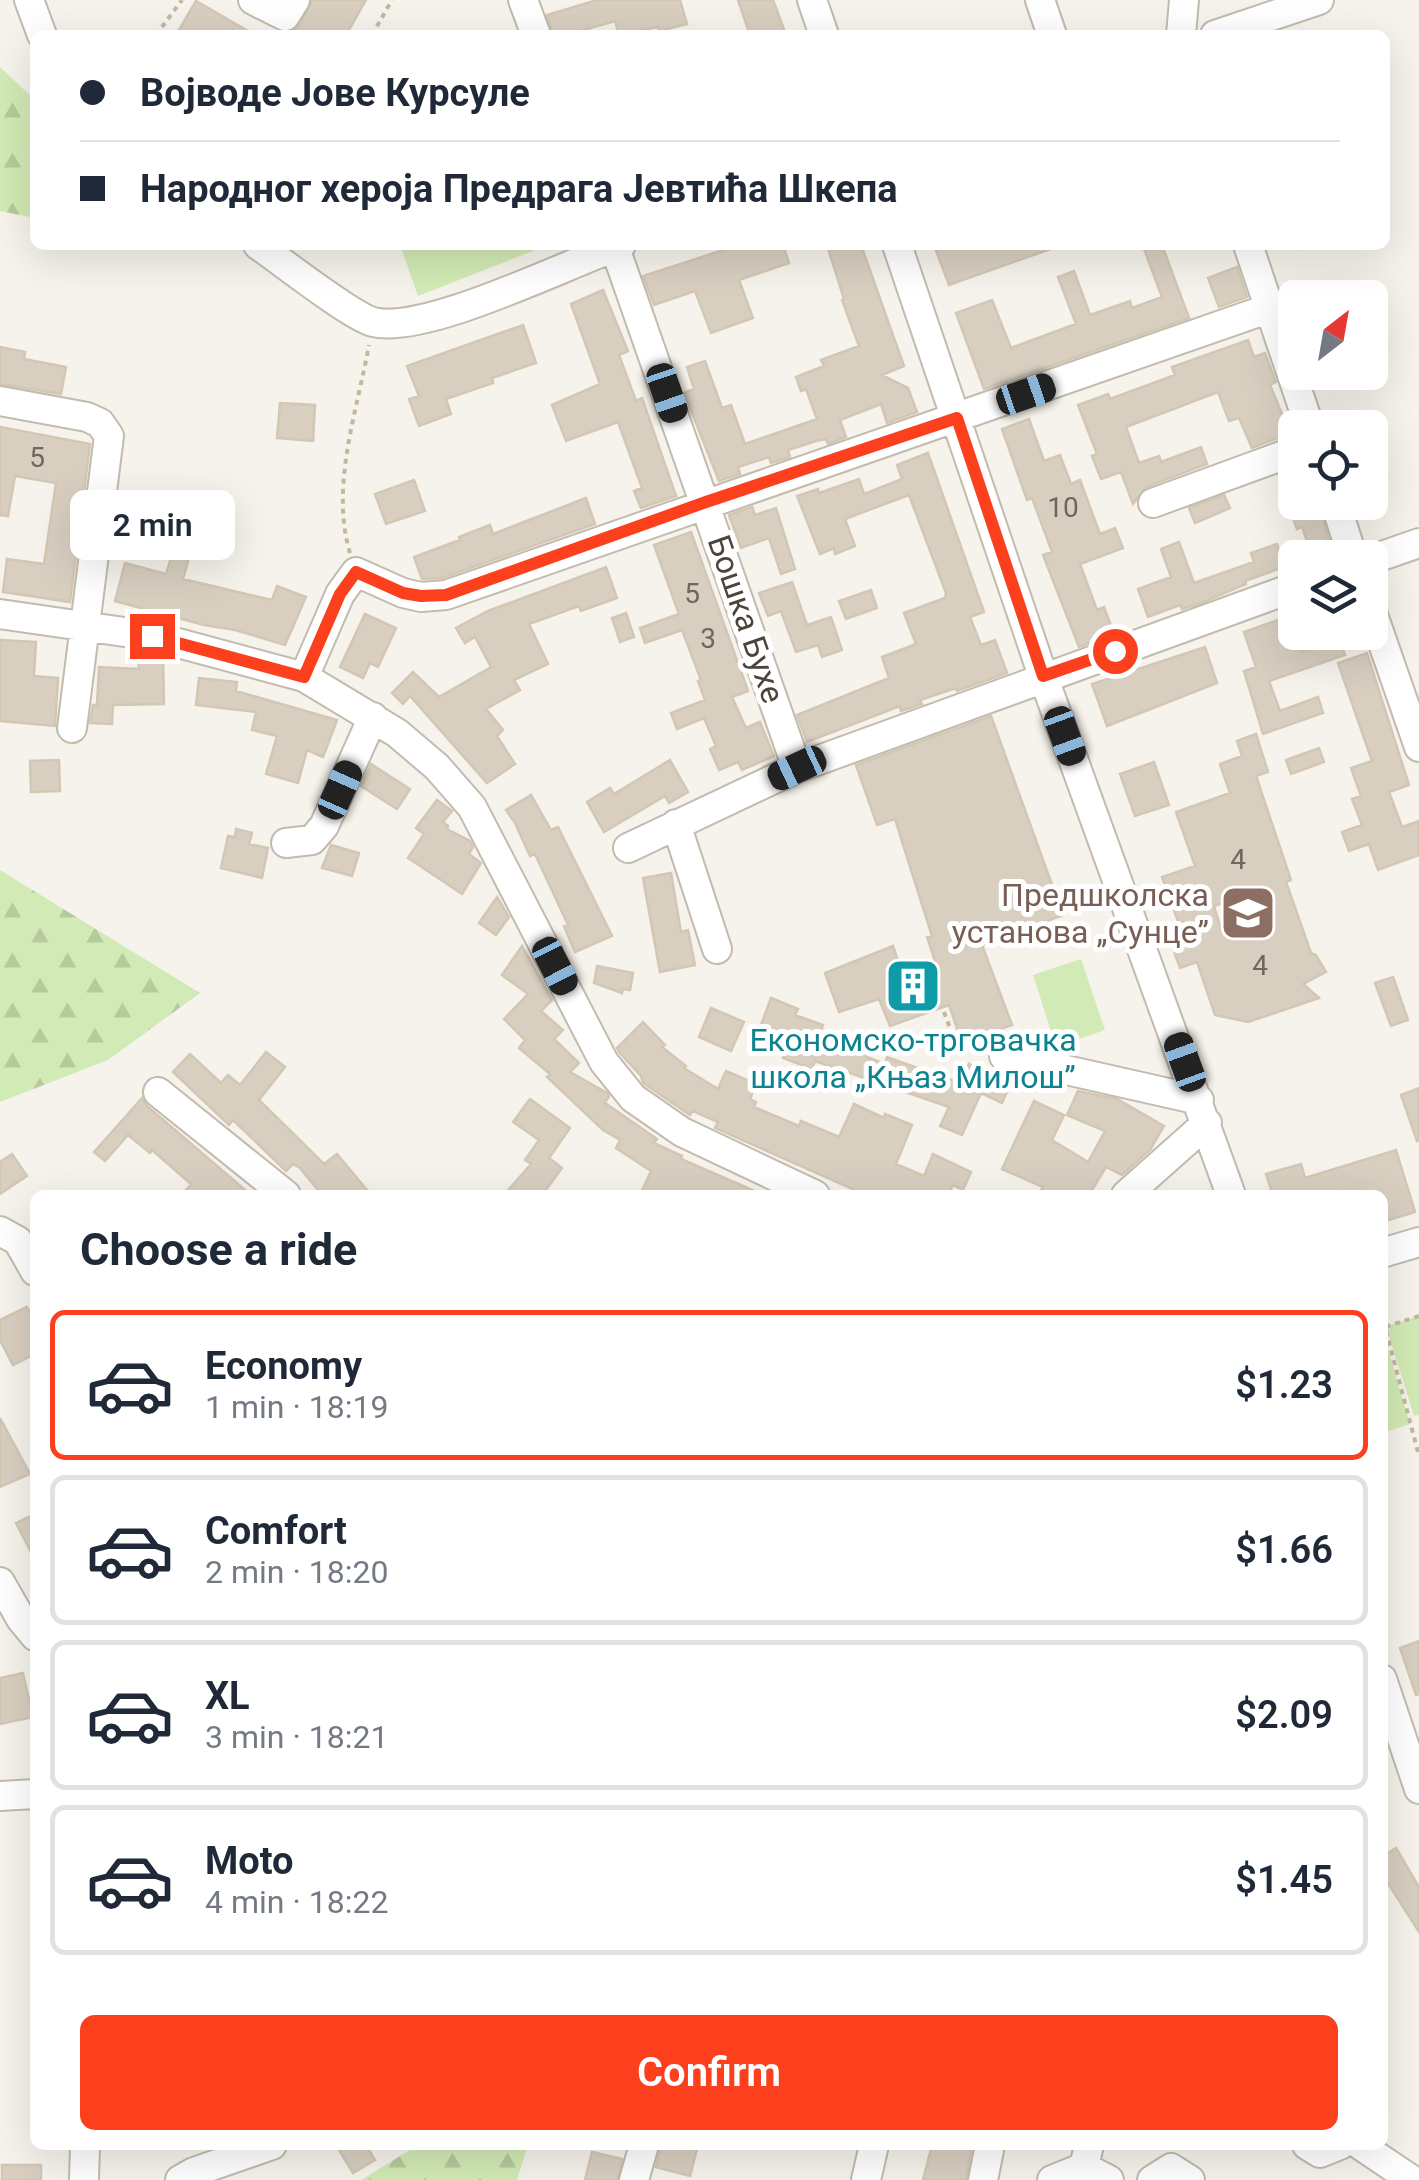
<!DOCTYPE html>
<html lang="en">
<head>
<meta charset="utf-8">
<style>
	:root { --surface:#fff; --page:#f6f6f7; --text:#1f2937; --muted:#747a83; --line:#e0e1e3; --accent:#fc3f1d }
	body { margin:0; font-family:Roboto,sans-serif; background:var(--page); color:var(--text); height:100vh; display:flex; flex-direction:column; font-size:38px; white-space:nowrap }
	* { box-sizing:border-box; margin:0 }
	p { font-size:32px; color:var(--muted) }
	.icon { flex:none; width:55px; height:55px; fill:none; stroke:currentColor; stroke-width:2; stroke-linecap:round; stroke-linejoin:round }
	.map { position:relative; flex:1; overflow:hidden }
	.details { position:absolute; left:30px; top:1190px; width:1358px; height:960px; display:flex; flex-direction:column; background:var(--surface); border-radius:15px; box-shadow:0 10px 40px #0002 }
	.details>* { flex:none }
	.hud { position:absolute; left:30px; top:30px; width:1360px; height:220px; border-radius:15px; box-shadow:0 10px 40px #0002; display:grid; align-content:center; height:220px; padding:0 50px; background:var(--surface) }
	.needle { width:65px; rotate:31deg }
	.fabs { position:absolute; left:1278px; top:280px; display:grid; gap:20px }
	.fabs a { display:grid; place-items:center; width:110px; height:110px; border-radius:15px; background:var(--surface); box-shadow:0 10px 40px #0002; font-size:50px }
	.end { position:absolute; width:45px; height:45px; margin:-22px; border:12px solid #fc3f1d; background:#fff; box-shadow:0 0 0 5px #fff }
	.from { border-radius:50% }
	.bubble { position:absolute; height:70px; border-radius:15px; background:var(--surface); box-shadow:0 10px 40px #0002; font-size:32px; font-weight:600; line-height:70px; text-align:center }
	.car { position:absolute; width:30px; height:60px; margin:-30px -15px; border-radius:12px; box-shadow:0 0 8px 2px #0007; background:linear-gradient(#222 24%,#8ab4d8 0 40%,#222 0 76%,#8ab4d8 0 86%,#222 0) }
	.hud b { display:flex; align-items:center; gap:35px; height:95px; font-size:38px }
	.hud b+b { border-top:2px solid var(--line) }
	.hud i { width:25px; height:25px; background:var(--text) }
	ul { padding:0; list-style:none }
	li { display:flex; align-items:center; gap:30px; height:150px; margin:0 20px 15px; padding:0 30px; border:5px solid var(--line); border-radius:15px }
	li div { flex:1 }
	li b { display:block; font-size:38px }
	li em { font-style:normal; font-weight:600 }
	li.current { border-color:var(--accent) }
	li>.icon { width:90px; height:90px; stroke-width:1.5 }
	h2 { padding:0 50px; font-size:45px; line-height:120px }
	.action { display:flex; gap:20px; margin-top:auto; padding:20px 50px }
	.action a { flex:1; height:115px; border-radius:15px; background:var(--accent); color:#fff; font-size:40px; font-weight:600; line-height:115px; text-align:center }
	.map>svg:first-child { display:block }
</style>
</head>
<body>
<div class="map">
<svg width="1419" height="2180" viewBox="0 0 1419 2180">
	<defs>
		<pattern id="forest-firs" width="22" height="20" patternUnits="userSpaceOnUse" patternTransform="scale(2.5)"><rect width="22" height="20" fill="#d2eab5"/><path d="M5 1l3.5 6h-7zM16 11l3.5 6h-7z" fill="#b6ca9c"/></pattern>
	</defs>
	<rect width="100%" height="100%" fill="#f6f3ec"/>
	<path fill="#d2eab5" d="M400 245H548L418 296Z
		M1081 959 1105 1030 1056 1047 1033 975Z
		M1419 1316V1415L1414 1416 1386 1326Z
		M1383 1332 1410 1424 1383 1433H1382Z"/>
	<path fill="url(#forest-firs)" d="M0 67 35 100V218L0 211Z
		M0 870 200 993 108 1060 0 1102Z
		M418 2145H528L517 2180H361Z"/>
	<path fill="#d8cfc1" stroke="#d3c7b4" stroke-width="2.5" fill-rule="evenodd" d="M312 0H366L346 35H287L300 25Z
		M597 0H680L687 24 659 31 658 27 619 35 615 21 566 35H553L547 15Z
		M738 0H773L786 35H750Z
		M196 1 255 35H176Z
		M739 245H783L789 263 739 280 753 318 711 333 695 291 654 305 643 276Z
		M827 245H861L904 366 882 375 908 388 917 412 887 423 881 404 840 420 846 437 828 444 826 439 816 441 788 450 790 457 771 463 769 457 738 467 740 474 719 481 684 393 694 389 687 367 705 361 722 408 731 405 745 444 817 419 806 389 801 391 796 377 824 366 821 360 859 346 842 300 844 299Z
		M934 245H1056V247L949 285Z
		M1155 245H1162L1189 318 984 389 956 313 992 300 1011 348 1076 324 1058 277 1074 271 1090 315 1130 301 1132 308 1162 297 1144 249Z
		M1237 267 1247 297 1219 307 1208 278Z
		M603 290 628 351 619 355 636 401 642 398 676 496 641 508 634 491 642 488 618 422 566 441 552 405 600 384 571 304Z
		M523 325 536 363 492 378 493 383 446 399 451 414 419 426 409 399 419 396 407 366Z
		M1248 340 1254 357 1265 353 1276 382 1270 385 1290 433 1252 448 1239 418 1229 421 1218 392 1126 427 1139 463 1159 456 1161 462 1201 447 1207 464 1146 487 1133 504 1121 472 1101 479 1092 456 1097 454 1078 405 1108 394 1110 399 1175 375 1172 367Z
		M0 347 25 352 24 359 66 367 61 394 0 384Z
		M280 403 315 405 313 441 277 438Z
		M1029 419 1044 461 1060 455 1071 484 1080 480 1100 534 1115 528 1123 548 1080 564 1097 610 1104 607 1114 634 1079 647 1043 555 1052 552 1032 498 1027 500 1002 429Z
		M0 427 90 444 70 602 3 592 7 559 44 564 56 483 15 476 8 516 0 515Z
		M928 453 984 612 970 617 981 645 995 640 1007 673 957 691 956 688 920 700 922 704 901 711 900 706 807 742 797 715 889 678 882 657 916 644 904 613 945 598 946 593 909 495 845 519 855 546 835 554 834 548 820 554 797 496 818 489 819 493 859 479 864 494 902 479 897 465Z
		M414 480 425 511 386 524 375 494Z
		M1224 495 1230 508 1195 523 1189 508Z
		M150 497 177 504 172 522 145 514Z
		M586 498 595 524 442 578 422 579 414 557 460 540 459 537 490 525 493 534Z
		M1287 502H1318L1334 558H1313L1302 527 1297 529Z
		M752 507 755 515 776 508 795 569 781 574 769 538 741 548 729 515Z
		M179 531 195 536 183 579 272 600 277 586 306 597 285 645 235 630 204 625 115 601 125 563 166 574Z
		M691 532 748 691 732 697 746 728 760 722 774 756 742 770 738 762 719 770 710 749 716 746 704 718 677 729 671 713 705 700 698 681 701 680 682 630 645 643 640 628 679 614 654 545Z
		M1179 542 1194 583 1254 562 1251 553 1277 544 1284 567 1245 581 1246 584 1201 603 1182 609 1180 605 1148 617 1138 589 1171 577 1161 549Z
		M606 567 617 598 581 611 579 606 529 624 548 664 514 680 520 690 486 709 503 730 497 736 515 764 487 783 410 696 403 704 392 693 413 672 439 697 491 667 475 637 465 643 456 628 488 611Z
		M792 582 807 625 831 617 842 650 822 657 818 645 796 652 781 611 768 616 759 593Z
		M871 590 877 608 846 619 839 601Z
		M626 613 634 637 620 642 612 618Z
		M365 614 396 628 378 667 370 663 363 678 340 667Z
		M1289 616 1302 652 1339 639 1345 655 1269 681 1280 711 1318 697 1323 713 1263 734 1244 671 1256 667 1244 632Z
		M0 640 36 642 34 676 58 678 55 726 0 721Z
		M1205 647 1217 683 1107 726 1092 684Z
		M1367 653 1409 785 1389 792 1402 827 1419 821V855L1378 870 1369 844 1349 851 1342 832 1362 825 1352 799 1361 796 1351 768 1372 761 1338 663Z
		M163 657 164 704 113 705 112 724 90 723 93 705H97L99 667 139 669 138 658Z
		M199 678 237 682 236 691 337 720 323 757 307 750 298 783 266 774 277 736 252 730 256 712 196 705Z
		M991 716 1063 915 982 945 1012 1025 962 1043 949 1005 890 1026 879 999 839 1012 825 973 893 946 902 973 935 961 927 937 932 936 895 819 877 825 856 765Z
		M1256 734 1268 772 1256 776 1291 880 1286 882 1311 953 1316 955 1326 972 1303 984 1319 998 1248 1022 1215 1015 1197 962 1180 968 1171 943 1184 938 1162 877 1195 866 1176 812 1230 793 1220 764 1242 756 1237 741ZM1257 891 1267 920 1223 935 1214 906Z
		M1319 748 1324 762 1291 774 1286 760Z
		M59 760 60 791 31 792 30 761Z
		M670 760 688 792 669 803 665 796 604 832 587 802 610 788 614 794Z
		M1154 762 1169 805 1135 816 1120 774Z
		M371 764 410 789 397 809 361 786Z
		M531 795 551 830 558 827 612 936 575 952 564 926 568 925 535 854 530 856 515 823 506 810Z
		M437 800 452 811 443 822 448 826 447 829 470 841 473 847 469 854 481 863 462 894 408 858 424 834 416 828Z
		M236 829 252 833 249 844 268 848 262 878 221 868 228 836 235 837Z
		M331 845 359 853 352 876 322 868Z
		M671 873 681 932 688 930 695 965 660 972 643 878Z
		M497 897 509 917 496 935 479 923Z
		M522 946 552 1000 541 1011 563 1030 554 1039 579 1063 570 1072 607 1093 609 1096 605 1103 657 1139 654 1143 682 1156 681 1159 764 1195H640L651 1171 616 1148 620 1140 603 1130 547 1077 550 1074 519 1048 525 1040 504 1019 528 994 502 975Z
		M597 966 633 973 630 990 623 989 622 993 594 983Z
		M1393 977 1408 1020 1391 1026 1375 983Z
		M771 998 798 1009 795 1015 823 1025 818 1038 885 1064 887 1057 960 1083 969 1064 1011 1083 1002 1103 981 1093 962 1135 940 1126 949 1107 815 1061 812 1069 783 1058 791 1037 761 1025Z
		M711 1008 744 1022 731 1051 699 1037Z
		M643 1022 665 1045 662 1047 686 1066 684 1068 718 1089 726 1071 756 1084 750 1099 756 1102 754 1107 799 1126 801 1121 839 1137 854 1104 884 1118 885 1114 912 1125 896 1164 924 1176 933 1154 971 1172 963 1190 953 1185 948 1195H866L715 1128 718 1122 693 1111 690 1115 643 1083 641 1076 619 1052 617 1048Z
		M266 1052 285 1067 259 1100 324 1164 337 1154 371 1195H322L300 1168 293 1164 286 1171 233 1120 229 1125 173 1072 190 1054 221 1083 228 1075 240 1085Z
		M1419 1088V1140L1417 1141 1401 1095Z
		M1078 1091 1117 1099 1164 1126 1150 1150 1122 1175 1106 1167 1089 1195H1038L1043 1187 1002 1169 1034 1101 1064 1115 1052 1140 1088 1162 1105 1131 1067 1115Z
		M142 1098 147 1106 251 1195H182L191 1184 152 1150 150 1153 128 1135 105 1161 94 1152Z
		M530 1099 570 1128 549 1158 562 1168 542 1195H504L531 1164 525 1160 539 1140 513 1122Z
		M1396 1150 1415 1212 1382 1222V1195H1273L1266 1174 1301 1164 1305 1178Z
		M12 1154 27 1176 0 1194V1162Z
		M27 1307 35 1322V1354L13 1365 0 1340V1320Z
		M0 1418 30 1474 0 1487Z
		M35 1514V1560L16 1523Z
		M1419 1641V1694L1416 1695 1400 1648Z
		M23 1673 33 1717 0 1724V1678Z
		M1396 1848 1419 1887V1932L1382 1874V1857Z
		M336 2145H366L375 2160 353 2173Z
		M661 2145H698L690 2176 656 2167Z
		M932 2145H972L966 2180H923Z
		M592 2152 622 2159 617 2180H585Z
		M2 2165H41V2180H2Z"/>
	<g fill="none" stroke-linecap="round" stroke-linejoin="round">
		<g stroke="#c2bbae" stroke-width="32">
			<path id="minor" d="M29 0 42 35
				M253 0 285 16 295 0
				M523 0 536 35
				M812 0 824 35
				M1040 0 1052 35
				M1181 35 1184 0
				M1215 35 1319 0
				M258 245C281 261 351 316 373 322 425 335 566 264 621 245
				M614 245 797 768
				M897 245 1043 676 1231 1195
				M1248 245 1310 428
				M0 401 87 417 100 423 109 436 72 728
				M1335 502 1353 558
				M1153 503 1295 451
				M1370 560 1419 543
				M1370 606 1419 747
				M0 614 152 636 304 677 397 733 437 767 472 807 604 1062 633 1098 682 1132 815 1195
				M304 677 340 594 356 572 403 593 421 597 446 595 1270 308
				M676 824 717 949
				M286 843 312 840 324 826 373 717
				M628 848 797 768 1295 587
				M1004 1056 1199 1100
				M158 1092 286 1195
				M1126 1195 1207 1123
				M0 1231 18 1241 35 1271
				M1382 1253 1419 1242
				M0 1582 21 1619 35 1636
				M1382 1679 1419 1789
				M0 1796 35 1794
				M1089 2145 1084 2167 1109 2180
				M1307 2145 1320 2153 1340 2145
				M1360 2145 1412 2180
				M84 2180 85 2145
				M180 2180 194 2172 272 2145
				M634 2180 644 2145
				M866 2180 874 2145
				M983 2180 990 2145
				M1052 2180 1084 2167
				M1152 2180 1171 2168 1190 2180"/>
		</g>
		<path stroke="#c4b79f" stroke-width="4" stroke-dasharray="5 5" stroke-linecap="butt" d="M156 35 182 0
			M372 35 392 0
			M350 553C330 487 357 411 369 345
			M944 1012 956 1044 980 1050
			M1419 1316 1385 1327 1419 1456"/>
		<use href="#minor" stroke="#fff" stroke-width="28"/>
	</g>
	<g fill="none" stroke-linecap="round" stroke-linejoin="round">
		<path stroke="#fc3f1d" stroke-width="12" d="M152 636 304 677 340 594 356 572 403 593 421 596 446 595 706 502 957 418 1043 676 1115 651"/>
	</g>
	<defs>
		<g id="school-square" transform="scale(2.875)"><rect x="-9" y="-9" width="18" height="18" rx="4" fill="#8d6e63" stroke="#fff"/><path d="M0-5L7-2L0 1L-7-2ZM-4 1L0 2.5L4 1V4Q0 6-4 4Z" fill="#fff"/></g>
		<g id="building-square" transform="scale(2.875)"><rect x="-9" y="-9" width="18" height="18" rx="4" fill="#0f9aa8" stroke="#fff"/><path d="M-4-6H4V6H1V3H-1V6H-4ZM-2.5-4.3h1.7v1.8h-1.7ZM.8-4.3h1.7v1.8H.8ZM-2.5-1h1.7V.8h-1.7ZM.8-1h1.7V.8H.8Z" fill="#fff"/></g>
	</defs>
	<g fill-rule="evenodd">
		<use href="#school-square" x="1248" y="913"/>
		<use href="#building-square" x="913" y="986"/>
	</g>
	<g text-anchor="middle" stroke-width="10" stroke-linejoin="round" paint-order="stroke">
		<g font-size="28" fill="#6e675b">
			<text x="37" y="467">5</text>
			<text x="1063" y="517">10</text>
			<text x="692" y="603">5</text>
			<text x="708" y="648">3</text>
			<text x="1238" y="869">4</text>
			<text x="1260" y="975">4</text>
		</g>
		<g font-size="32" fill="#4b4439" stroke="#fff">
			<text transform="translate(746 619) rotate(71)" y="11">Бошка Бухе</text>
		</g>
		<g font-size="32" fill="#785e54" stroke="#fff" text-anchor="end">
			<text x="1209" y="906">Предшколска<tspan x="1209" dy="37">установа „Сунце”</tspan></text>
		</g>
		<g font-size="32" fill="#0d838f" stroke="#fff">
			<text x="913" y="1051">Економско-трговачка<tspan x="913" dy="37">школа „Књаз Милош”</tspan></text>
		</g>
	</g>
</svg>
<div class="fabs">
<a><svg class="needle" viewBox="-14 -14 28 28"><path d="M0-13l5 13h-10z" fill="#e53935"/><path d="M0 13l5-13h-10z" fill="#747a83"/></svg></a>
<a><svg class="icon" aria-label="locate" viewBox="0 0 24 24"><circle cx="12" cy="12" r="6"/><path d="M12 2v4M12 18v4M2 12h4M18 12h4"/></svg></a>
<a><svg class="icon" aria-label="layers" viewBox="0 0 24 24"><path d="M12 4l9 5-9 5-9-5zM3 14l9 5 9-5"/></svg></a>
</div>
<i class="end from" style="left:1115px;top:651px"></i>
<i class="end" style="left:152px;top:636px"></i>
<div class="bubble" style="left:70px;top:490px;width:165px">2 min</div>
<i class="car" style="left:667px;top:393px;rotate:161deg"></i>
<i class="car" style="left:1026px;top:394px;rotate:71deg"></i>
<i class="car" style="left:1065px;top:736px;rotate:160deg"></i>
<i class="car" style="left:797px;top:768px;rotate:245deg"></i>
<i class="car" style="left:340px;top:790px;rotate:24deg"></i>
<i class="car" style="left:555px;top:966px;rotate:153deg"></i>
<i class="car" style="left:1185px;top:1062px;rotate:340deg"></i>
<div class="hud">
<b><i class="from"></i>Војводе Јове Курсуле</b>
<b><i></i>Народног хероја Предрага Јевтића Шкепа</b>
</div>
<section class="details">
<h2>Choose a ride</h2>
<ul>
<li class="current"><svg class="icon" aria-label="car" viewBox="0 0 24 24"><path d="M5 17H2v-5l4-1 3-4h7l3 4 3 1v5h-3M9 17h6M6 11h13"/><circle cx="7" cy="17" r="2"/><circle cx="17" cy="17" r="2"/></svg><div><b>Economy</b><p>1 min · 18:19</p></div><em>$1.23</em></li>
<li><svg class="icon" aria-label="car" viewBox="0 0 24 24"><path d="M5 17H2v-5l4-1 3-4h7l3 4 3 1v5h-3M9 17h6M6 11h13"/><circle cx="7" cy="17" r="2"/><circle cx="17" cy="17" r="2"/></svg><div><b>Comfort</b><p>2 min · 18:20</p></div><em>$1.66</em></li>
<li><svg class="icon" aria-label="car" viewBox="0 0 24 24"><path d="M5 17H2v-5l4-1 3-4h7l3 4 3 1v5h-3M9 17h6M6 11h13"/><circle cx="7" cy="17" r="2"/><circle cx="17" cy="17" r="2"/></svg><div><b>XL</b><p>3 min · 18:21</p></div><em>$2.09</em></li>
<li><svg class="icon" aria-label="car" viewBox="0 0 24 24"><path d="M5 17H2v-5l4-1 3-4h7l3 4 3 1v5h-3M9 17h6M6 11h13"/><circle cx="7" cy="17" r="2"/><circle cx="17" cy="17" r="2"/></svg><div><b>Moto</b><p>4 min · 18:22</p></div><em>$1.45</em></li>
</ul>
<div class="action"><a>Confirm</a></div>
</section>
</div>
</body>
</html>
